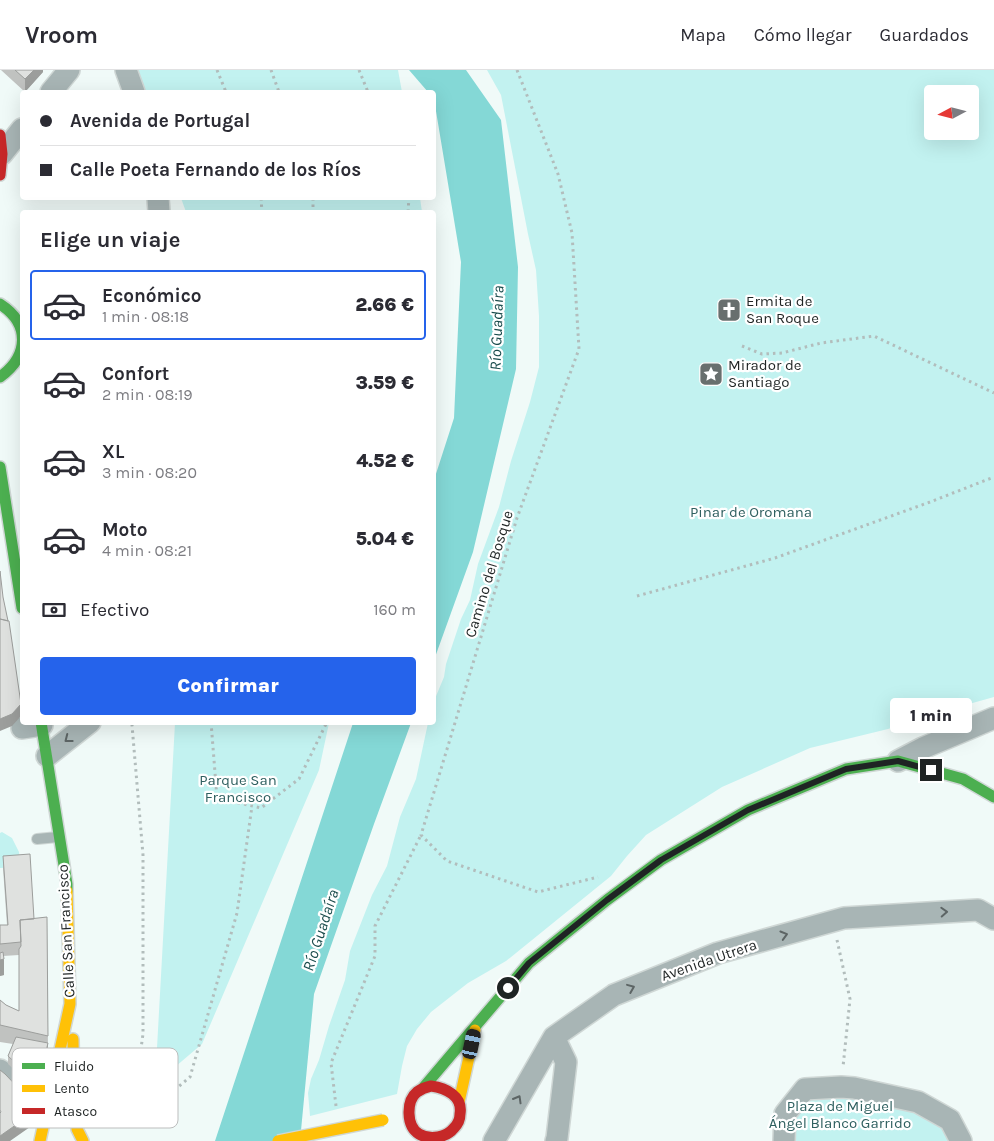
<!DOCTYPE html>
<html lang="es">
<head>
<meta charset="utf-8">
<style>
	:root { --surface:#fff; --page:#f2f2f3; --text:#2b2b33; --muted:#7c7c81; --line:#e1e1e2; --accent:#2563eb }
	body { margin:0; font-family:Karla,sans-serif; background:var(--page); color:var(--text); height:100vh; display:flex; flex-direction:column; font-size:19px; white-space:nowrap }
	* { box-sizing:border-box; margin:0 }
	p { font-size:16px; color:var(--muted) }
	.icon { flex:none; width:28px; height:28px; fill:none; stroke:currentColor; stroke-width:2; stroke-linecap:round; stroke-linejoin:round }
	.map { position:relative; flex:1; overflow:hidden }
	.drawer { position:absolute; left:20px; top:140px; width:416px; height:515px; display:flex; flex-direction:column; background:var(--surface); border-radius:5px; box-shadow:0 5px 20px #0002 }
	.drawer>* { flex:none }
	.hud { position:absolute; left:20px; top:20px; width:416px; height:110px; border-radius:5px; box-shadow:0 5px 20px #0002; display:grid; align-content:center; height:110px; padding:0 20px; background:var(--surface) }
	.needle { width:32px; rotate:263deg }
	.controls { position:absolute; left:924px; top:15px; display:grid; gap:10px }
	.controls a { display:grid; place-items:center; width:55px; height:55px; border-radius:5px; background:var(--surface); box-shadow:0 5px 20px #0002; font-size:25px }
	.end { position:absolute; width:22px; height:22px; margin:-11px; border:6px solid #1f2424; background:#fff; box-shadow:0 0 0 2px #fff }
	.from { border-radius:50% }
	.bubble { position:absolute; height:35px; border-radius:5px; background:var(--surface); box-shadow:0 5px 20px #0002; font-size:16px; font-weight:800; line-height:35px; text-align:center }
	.car { position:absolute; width:15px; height:30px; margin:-15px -8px; border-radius:6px; box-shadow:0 0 4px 1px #0007; background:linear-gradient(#222 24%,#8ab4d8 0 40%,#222 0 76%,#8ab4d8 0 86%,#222 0) }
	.hud b { display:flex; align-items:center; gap:18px; height:48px; font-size:19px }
	.hud b+b { border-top:1px solid var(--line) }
	.hud i { width:12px; height:12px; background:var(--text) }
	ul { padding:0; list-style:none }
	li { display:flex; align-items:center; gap:15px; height:70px; margin:0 10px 8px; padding:0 10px; border:2px solid transparent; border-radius:5px }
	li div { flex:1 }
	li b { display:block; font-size:19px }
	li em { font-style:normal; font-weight:800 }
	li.selected { border-color:var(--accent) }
	li>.icon { width:45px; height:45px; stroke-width:1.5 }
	h2 { padding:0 20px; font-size:22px; line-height:60px }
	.pay { display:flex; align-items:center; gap:12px; height:55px; padding:0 20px; font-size:19px }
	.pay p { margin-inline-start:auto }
	.action { display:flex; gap:10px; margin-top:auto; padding:10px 20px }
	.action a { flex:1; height:58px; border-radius:5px; background:var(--accent); color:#fff; font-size:20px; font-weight:800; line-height:58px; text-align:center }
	header { display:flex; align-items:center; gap:30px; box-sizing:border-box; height:70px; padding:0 25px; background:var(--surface); border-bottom:1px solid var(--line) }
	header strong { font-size:24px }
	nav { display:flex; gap:28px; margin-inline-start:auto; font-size:18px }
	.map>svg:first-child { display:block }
</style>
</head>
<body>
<header>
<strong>Vroom</strong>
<nav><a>Mapa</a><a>Cómo llegar</a><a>Guardados</a></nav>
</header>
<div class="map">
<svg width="994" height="1071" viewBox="0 0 994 1071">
	<rect width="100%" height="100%" fill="#f0faf8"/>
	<path fill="#c2f2f0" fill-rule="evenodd" d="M137 0H398L402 22H145Z
		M487 0H994V627L951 639 888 659 810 678 722 717 646 765 627 786 611 806 506 891 468 913 431 942 417 959 407 976 402 996 397 1024 310 1046 308 1023 311 1009 319 990 329 956 345 910 350 881 372 825 387 796 400 747 416 709 428 653 434 652V631L444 607 446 594 461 549 470 530 478 494 499 437 511 391 530 332 539 297V246L536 200 528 164 501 25ZM932 24H970V61H932Z
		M181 128H420L422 142H186Z
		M175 653H329L319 700 202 974 155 1014Z
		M2 762 12 768 19 782 20 797 0 798V763Z
		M805 1019 918 1032 961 1071H784Z"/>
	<path fill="#84d8d6" d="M409 0H466L501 50 518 197 516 299 473 482 434 590V410L454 348 461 192 434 29V22H428Z
		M353 653H411L374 754 314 924 300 1071H215Z"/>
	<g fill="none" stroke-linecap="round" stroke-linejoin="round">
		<g stroke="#cfd7d5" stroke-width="12">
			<path id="lane" d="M37 769 58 767"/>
		</g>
		<g stroke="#cfd7d5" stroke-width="24">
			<path id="street" d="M126 0 134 22
				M51 22 69 0
				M2 84 22 59
				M158 128 159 142
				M22 658 42 655
				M47 686 90 652
				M898 691 923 678 994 648
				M554 967 566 992 557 1068 556 1071
				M0 1000 29 1025 47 1036
				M494 1071 554 967 614 925 718 883 844 848 978 840 994 849
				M784 1071 785 1044 805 1019 841 1017 854 1018 918 1032 950 1050 961 1071"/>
		</g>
		<g stroke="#cfd7d5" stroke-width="14">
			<path id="fast" d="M0 234C31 254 29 286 0 307
				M0 397 22 538
				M41 652 67 814V821
				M423 1018 529 893 607 830 661 790 748 740 846 699 898 691 963 709 994 727"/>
		</g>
		<g stroke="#cfd7d5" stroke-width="14">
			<path id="slow" d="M73 969 74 1030 77 1059 83 1071
				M459 1032 475 960
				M40 1071 70 934 67 821"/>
		</g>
		<g stroke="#cfd7d5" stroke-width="14">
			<path id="jam" d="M0 65 2 84 0 105
				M431 1016C446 1018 463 1026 460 1044 460 1049 458 1054 454 1058 450 1063 444 1066 438 1067 432 1068 424 1067 419 1064 406 1056 406 1031 417 1022 421 1019 426 1017 431 1016Z"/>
		</g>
		<path stroke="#b2bdbc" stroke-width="3" stroke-dasharray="2.5 4" stroke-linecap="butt" d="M217 0 226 22
			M271 0 279 22
			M359 0 368 22
			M517 0 558 104 572 163 579 279 517 448 421 765 447 791 538 822 598 807
			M261 128 262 142
			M313 128V142
			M408 142 409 128
			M742 276 762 284 782 283 821 273 874 266 994 323
			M637 526 775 488 930 432 994 407
			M139 652 132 655 143 785V964L135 1022 171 1023 190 1007 237 843 252 736
			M211 652 217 728 261 738 299 709 327 652
			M837 870 850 929 843 997
			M336 1036 331 993 375 886V856L421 765"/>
		<use href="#lane" stroke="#a8b5b5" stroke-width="10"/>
		<use href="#street" stroke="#a8b5b5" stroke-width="21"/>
		<use href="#fast" stroke="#4caf50" stroke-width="11"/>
		<use href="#slow" stroke="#ffc107" stroke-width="11"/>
		<use href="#jam" stroke="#c62828" stroke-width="11"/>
		<g stroke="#cfd7d5" stroke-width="14" stroke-linecap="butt">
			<path id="slow-bridge" d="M278 1071 383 1050"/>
		</g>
		<use href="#slow-bridge" stroke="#ffc107" stroke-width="11"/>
	</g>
	<path fill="#c0c2c0" d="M1 0H43V2L25 22Z
		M3 786 34 849 47 847 48 982 38 1022 8 994V986L13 974 0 972V930L6 935 19 941V885L3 886 4 905 0 906V855H7L3 798Z"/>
	<path fill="#9c9e9c" d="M34 0H43V2L25 22V9Z
		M21 634V646L12 656 0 661V649Z
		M4 889V905L0 906V890Z
		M48 973V982L38 1022V1014Z
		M30 1030V1057L10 1071H0V1066Z"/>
	<path fill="#dfe1df" stroke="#9c9e9c" d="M15 0H34L25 9Z
		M0 501 3 527 8 551 0 549Z
		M0 549 9 551 21 634 12 644 0 649Z
		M30 784 34 849 20 850 21 872 0 874V855H8L3 786Z
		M47 847 48 966 0 955V930L6 935 19 941V879L21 876 20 850Z
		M3 882 4 889 0 890V883Z
		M16 967 48 973 38 1014 8 986Z
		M0 1000 5 1004 30 1030V1045L0 1066V1043L1 1042 0 1040Z"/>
	<defs><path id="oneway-chevron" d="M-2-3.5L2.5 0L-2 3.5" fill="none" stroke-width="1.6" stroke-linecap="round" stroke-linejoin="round" transform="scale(1.25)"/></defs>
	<g stroke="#5d6565">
		<use href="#oneway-chevron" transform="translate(68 669) rotate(142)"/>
		<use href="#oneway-chevron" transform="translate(944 842) rotate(-3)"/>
		<use href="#oneway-chevron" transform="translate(784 865) rotate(-16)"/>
		<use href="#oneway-chevron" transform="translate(631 918) rotate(-22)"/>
		<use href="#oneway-chevron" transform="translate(518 1029) rotate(-60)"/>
	</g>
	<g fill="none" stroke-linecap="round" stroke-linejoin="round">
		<path stroke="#1f2424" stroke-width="6" d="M508 918 529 893 607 830 661 790 748 740 846 699 898 691 931 700"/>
	</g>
	<defs>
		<g id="church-square" transform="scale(1.25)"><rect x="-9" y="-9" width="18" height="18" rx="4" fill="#686f6e" stroke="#fff"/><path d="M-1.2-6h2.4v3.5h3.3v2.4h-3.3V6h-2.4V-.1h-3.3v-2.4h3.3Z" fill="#fff"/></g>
		<g id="sight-square" transform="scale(1.25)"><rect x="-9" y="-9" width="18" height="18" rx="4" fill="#686f6e" stroke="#fff"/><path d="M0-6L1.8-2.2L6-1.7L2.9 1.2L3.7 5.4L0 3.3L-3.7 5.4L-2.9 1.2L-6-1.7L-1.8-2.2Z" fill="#fff"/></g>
	</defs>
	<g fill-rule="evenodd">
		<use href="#church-square" x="729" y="240"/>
		<use href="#sight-square" x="711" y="304"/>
	</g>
	<g text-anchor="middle" stroke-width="4.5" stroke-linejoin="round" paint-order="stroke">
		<g font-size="15" fill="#1f2424" stroke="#fff" text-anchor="start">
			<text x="746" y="236">Ermita de<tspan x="746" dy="17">San Roque</tspan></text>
			<text x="728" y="300">Mirador de<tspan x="728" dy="17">Santiago</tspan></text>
		</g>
		<g font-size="15" fill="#2f6060" stroke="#fff">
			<text x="751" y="447">Pinar de Oromana</text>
			<text x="238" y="715">Parque San<tspan x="238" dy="17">Francisco</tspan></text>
			<text x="840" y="1041">Plaza de Miguel<tspan x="840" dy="17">Ángel Blanco Garrido</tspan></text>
		</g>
		<g font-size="15" fill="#1f2424" stroke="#fff">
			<text transform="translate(489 504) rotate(-73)" y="5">Camino del Bosque</text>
			<text transform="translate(66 861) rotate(-93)" y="5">Calle San Francisco</text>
			<text transform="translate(709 890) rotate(-19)" y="5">Avenida Utrera</text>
		</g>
		<g font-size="16" font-style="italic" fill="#1a4c4c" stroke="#fff">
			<text transform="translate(496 258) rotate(-88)" y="6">Río Guadaíra</text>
			<text transform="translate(320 860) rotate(-72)" y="6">Río Guadaíra</text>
		</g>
	</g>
	<rect x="12" y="978" width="166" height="80" rx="8" fill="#fff" stroke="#bcbdbd" stroke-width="1"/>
	<rect x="22" y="993" width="23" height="6" fill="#4caf50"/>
	<rect x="22" y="1015" width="23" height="7" fill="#ffc107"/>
	<rect x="22" y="1038" width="23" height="6" fill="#c62828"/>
	<g font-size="14" fill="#1f2424">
		<text x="54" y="1001">Fluido</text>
		<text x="54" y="1023">Lento</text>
		<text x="54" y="1046">Atasco</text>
	</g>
</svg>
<div class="controls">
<a><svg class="needle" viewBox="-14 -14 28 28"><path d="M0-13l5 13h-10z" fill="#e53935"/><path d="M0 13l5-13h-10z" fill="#7c7c81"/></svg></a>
</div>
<i class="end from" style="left:508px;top:918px"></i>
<i class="end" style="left:931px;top:700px"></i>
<div class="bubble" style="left:890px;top:628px;width:82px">1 min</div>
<i class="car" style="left:472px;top:974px;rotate:12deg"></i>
<div class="hud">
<b><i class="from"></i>Avenida de Portugal</b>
<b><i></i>Calle Poeta Fernando de los Ríos</b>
</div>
<section class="drawer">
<h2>Elige un viaje</h2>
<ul>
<li class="selected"><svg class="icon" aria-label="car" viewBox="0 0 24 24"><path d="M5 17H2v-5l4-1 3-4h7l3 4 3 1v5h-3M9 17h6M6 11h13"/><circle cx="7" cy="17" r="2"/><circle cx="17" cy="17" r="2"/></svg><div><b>Económico</b><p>1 min · 08:18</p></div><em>2.66 €</em></li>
<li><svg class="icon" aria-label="car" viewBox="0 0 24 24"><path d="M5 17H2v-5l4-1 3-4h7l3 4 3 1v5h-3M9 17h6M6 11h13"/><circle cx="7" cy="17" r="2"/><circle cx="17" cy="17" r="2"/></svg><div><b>Confort</b><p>2 min · 08:19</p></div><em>3.59 €</em></li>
<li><svg class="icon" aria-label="car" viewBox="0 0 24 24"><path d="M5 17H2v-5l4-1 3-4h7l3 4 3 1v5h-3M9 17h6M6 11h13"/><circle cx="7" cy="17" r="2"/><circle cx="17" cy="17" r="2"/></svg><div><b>XL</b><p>3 min · 08:20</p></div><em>4.52 €</em></li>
<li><svg class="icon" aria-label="car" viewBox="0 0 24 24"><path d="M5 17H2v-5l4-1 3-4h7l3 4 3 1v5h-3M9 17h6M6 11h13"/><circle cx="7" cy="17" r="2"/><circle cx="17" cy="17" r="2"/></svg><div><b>Moto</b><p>4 min · 08:21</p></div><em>5.04 €</em></li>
</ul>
<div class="pay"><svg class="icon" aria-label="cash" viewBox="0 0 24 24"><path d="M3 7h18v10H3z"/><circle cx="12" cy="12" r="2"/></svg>Efectivo<p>160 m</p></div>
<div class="action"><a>Confirmar</a></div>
</section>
</div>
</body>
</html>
